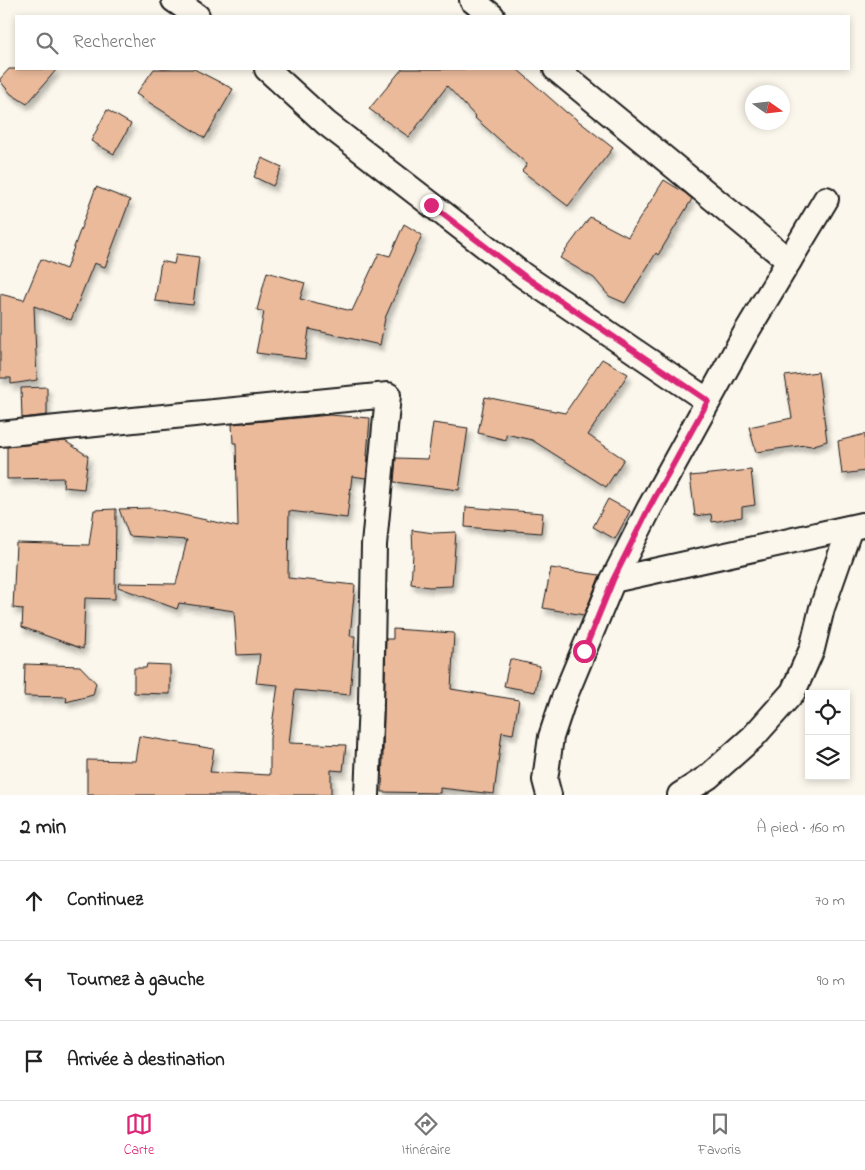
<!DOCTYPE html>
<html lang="fr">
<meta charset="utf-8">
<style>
:root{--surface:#fff;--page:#f6f6f6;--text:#222;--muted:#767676;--line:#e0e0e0;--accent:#db2777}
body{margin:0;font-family:"Indie Flower",sans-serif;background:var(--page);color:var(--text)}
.controls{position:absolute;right:15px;bottom:15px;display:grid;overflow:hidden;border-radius:0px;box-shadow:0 2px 8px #0003}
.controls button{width:45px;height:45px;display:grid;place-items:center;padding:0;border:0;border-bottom:1px solid var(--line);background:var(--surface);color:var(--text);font:25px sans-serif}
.compass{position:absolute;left:745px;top:85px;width:45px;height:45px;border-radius:50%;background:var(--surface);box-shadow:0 2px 8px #0003;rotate:104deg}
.stop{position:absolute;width:15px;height:15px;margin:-11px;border:4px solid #db2777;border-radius:50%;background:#fff}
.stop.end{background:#db2777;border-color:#fff;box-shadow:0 1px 5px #0008}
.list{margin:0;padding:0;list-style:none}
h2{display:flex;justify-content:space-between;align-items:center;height:65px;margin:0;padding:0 20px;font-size:21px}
h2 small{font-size:16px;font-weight:400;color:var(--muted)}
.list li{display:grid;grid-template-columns:32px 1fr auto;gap:15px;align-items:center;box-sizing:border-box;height:80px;padding:0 20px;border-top:1px solid var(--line)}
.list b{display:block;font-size:19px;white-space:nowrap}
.list em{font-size:16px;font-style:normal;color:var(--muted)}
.icon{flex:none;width:28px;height:28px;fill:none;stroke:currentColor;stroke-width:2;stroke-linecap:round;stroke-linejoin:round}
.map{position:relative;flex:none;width:865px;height:795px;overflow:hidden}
.search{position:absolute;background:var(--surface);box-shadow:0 2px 8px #0003;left:15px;right:15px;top:15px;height:55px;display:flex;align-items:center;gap:12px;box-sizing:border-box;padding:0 18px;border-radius:0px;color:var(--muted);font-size:19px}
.sheet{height:305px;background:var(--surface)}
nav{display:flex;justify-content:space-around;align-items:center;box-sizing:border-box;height:70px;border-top:1px solid var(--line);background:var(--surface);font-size:14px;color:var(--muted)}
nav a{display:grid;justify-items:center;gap:2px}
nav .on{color:var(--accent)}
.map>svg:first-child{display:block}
.building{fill:#eaba9b;stroke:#1c1c1c;filter:url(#shadow)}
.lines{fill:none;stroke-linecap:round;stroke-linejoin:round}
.street-casing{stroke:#1c1c1c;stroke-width:28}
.street{stroke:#fbf7ec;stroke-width:24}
.route{stroke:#db2777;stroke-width:6}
</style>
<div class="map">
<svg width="865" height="795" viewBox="0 0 865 795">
<defs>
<filter id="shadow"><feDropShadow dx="3" dy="5.5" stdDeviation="2.5" flood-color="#0004"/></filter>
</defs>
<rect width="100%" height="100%" fill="#fbf7ec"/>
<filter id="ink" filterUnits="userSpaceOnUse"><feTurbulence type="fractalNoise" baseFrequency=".02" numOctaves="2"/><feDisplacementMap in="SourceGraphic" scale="10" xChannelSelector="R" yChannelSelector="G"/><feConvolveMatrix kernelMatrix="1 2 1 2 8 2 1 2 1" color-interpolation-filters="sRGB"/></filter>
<g filter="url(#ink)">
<!-- building -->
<g class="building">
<path d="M9,69h48l-30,35 -16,-10 -11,-13v-2z"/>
<path d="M154,69h40l39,20 -28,49 -69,-44z"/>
<path d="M402,69h115l50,44v-1l46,36 -45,58 -46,-35 5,-7 -52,-46 1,-1 -29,-31 -38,51 -40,-28z"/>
<path d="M107,110l24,14 -17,30 -23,-13z"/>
<path d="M262,158l20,9 -9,19 -19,-9z"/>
<path d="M664,180l21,13 7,6 -34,56 -2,-2 -31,50 -16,-7 -15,-18 -34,-20 30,-41 38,20z"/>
<path d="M96,187l34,13 -25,67 -11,-4 -23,57 -37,-14 3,74 -26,4v-6h-11v-84l24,6 17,-41 25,10z"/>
<path d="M404,224l18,11 -37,83 -5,27 -71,-16 -4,30 -49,-6 8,-41 -7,-2 10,-38 38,11 -5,16 52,12 27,-58 11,3z"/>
<path d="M176,254l23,3 -6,48 -38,-4 6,-40 13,3z"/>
<path d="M602,359l26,15 -40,61 36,24 -18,28 -74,-47 -26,-6v6l-28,-7 7,-36 80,16z"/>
<path d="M818,372l9,69 -16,5 -6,-1 -49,7 -7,-25 43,-9 -7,-42z"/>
<path d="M47,387v28l-25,3 -1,-30z"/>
<path d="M330,415l40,3 -3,38h1l-2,22 -14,-2 -5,42 -58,-7 -1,67 67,7 -5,51h5l-5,59 -55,-5 -6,53 57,2 -3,26 -12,-1v25h-244v-35l48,1 4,-25 75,13 -4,23 60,3v-37l8,-53 -22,-2 4,-29 -23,1 -3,-44 -55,-8 -2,6 -59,-22 1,-4 57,1 11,-44 -58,-4 -10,-27 32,-1 87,19 -2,-84h-3l-1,-19z"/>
<path d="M433,423l35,5 -9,62 -65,-8 2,-24 32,1z"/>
<path d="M865,434v37l-23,3 -4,-33z"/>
<path d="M65,441l23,15 -4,33 -21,-2 1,-9 -57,1v-32z"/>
<path d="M751,470l4,35 -13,2v10l-30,5 -1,-8 -16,2 -5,-40z"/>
<path d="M608,499l22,12 -15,28 -22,-12z"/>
<path d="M466,507l77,6 -2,20 -76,-6z"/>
<path d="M116,509l-1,90 -30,-1 -2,51 -61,-22 1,-18 -10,-1 3,-65 73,2 5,-35z"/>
<path d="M412,530l22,3 22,-1 -4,54 -23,1 -18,-3 2,-30z"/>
<path d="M551,568l49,7 -16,40 -41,-7z"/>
<path d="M393,629l61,4 -3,56 68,11 -6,34 -11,-2 -8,62 -54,-6v5l-58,-1 4,-153h7z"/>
<path d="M510,659l30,7 -5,26 -31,-6z"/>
<path d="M25,664l55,2 16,17 -3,12 -27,7 1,-5 -43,-1z"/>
<path d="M147,664l23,1v29l-36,-1v-25h12z"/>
</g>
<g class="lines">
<!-- street casing -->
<g class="street-casing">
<g id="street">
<path d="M174,0l23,16"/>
<path d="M472,0l20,16"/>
<path d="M267,69l59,54 198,153 184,125"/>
<path d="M556,69l233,192"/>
<path d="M0,434l143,-15 245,-24 -14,150 -3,157 -4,93"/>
<path d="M613,580l249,-55"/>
<path d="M549,795l-4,-15 6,-43 13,-39 49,-118 36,-71 95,-173 82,-137"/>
<path d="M680,795l28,-18 45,-40 40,-45 19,-43 10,-41 28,-80"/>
</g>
</g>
<!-- street -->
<use href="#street" class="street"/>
</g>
</g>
<g class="lines" filter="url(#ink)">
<!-- route -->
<path class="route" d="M431,205l93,71 184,125 -59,107 -36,72 -29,71"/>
</g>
</svg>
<div class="controls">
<button><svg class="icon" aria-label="locate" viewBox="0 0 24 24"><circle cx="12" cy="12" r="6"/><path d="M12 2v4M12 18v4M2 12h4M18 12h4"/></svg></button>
<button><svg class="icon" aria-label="layers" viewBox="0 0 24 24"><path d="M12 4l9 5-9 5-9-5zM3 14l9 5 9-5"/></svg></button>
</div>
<svg class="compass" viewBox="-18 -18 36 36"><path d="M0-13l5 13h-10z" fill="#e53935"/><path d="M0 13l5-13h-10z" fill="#767676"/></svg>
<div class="stop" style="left:584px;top:651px"></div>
<div class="stop end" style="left:431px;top:205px"></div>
<div class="search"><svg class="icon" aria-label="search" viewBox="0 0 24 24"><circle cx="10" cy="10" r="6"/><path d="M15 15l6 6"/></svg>Rechercher</div>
</div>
<section class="sheet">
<h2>2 min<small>À pied · 160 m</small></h2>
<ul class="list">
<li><svg class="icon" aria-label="ahead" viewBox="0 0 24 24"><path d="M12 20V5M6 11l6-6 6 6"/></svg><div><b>Continuez</b></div><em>70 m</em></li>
<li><svg class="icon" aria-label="left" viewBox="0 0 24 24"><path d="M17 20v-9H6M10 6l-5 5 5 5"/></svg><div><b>Tournez à gauche</b></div><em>90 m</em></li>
<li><svg class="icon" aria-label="arrive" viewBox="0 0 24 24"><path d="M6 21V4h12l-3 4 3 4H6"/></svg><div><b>Arrivée à destination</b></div></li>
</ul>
</section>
<nav>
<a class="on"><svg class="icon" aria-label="map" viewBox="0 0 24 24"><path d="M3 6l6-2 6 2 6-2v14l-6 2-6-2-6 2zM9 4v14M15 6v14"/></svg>Carte</a>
<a><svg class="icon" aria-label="directions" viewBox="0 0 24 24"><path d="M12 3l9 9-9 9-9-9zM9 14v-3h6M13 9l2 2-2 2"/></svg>Itinéraire</a>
<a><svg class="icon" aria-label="saved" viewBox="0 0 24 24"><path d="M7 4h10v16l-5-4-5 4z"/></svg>Favoris</a>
</nav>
